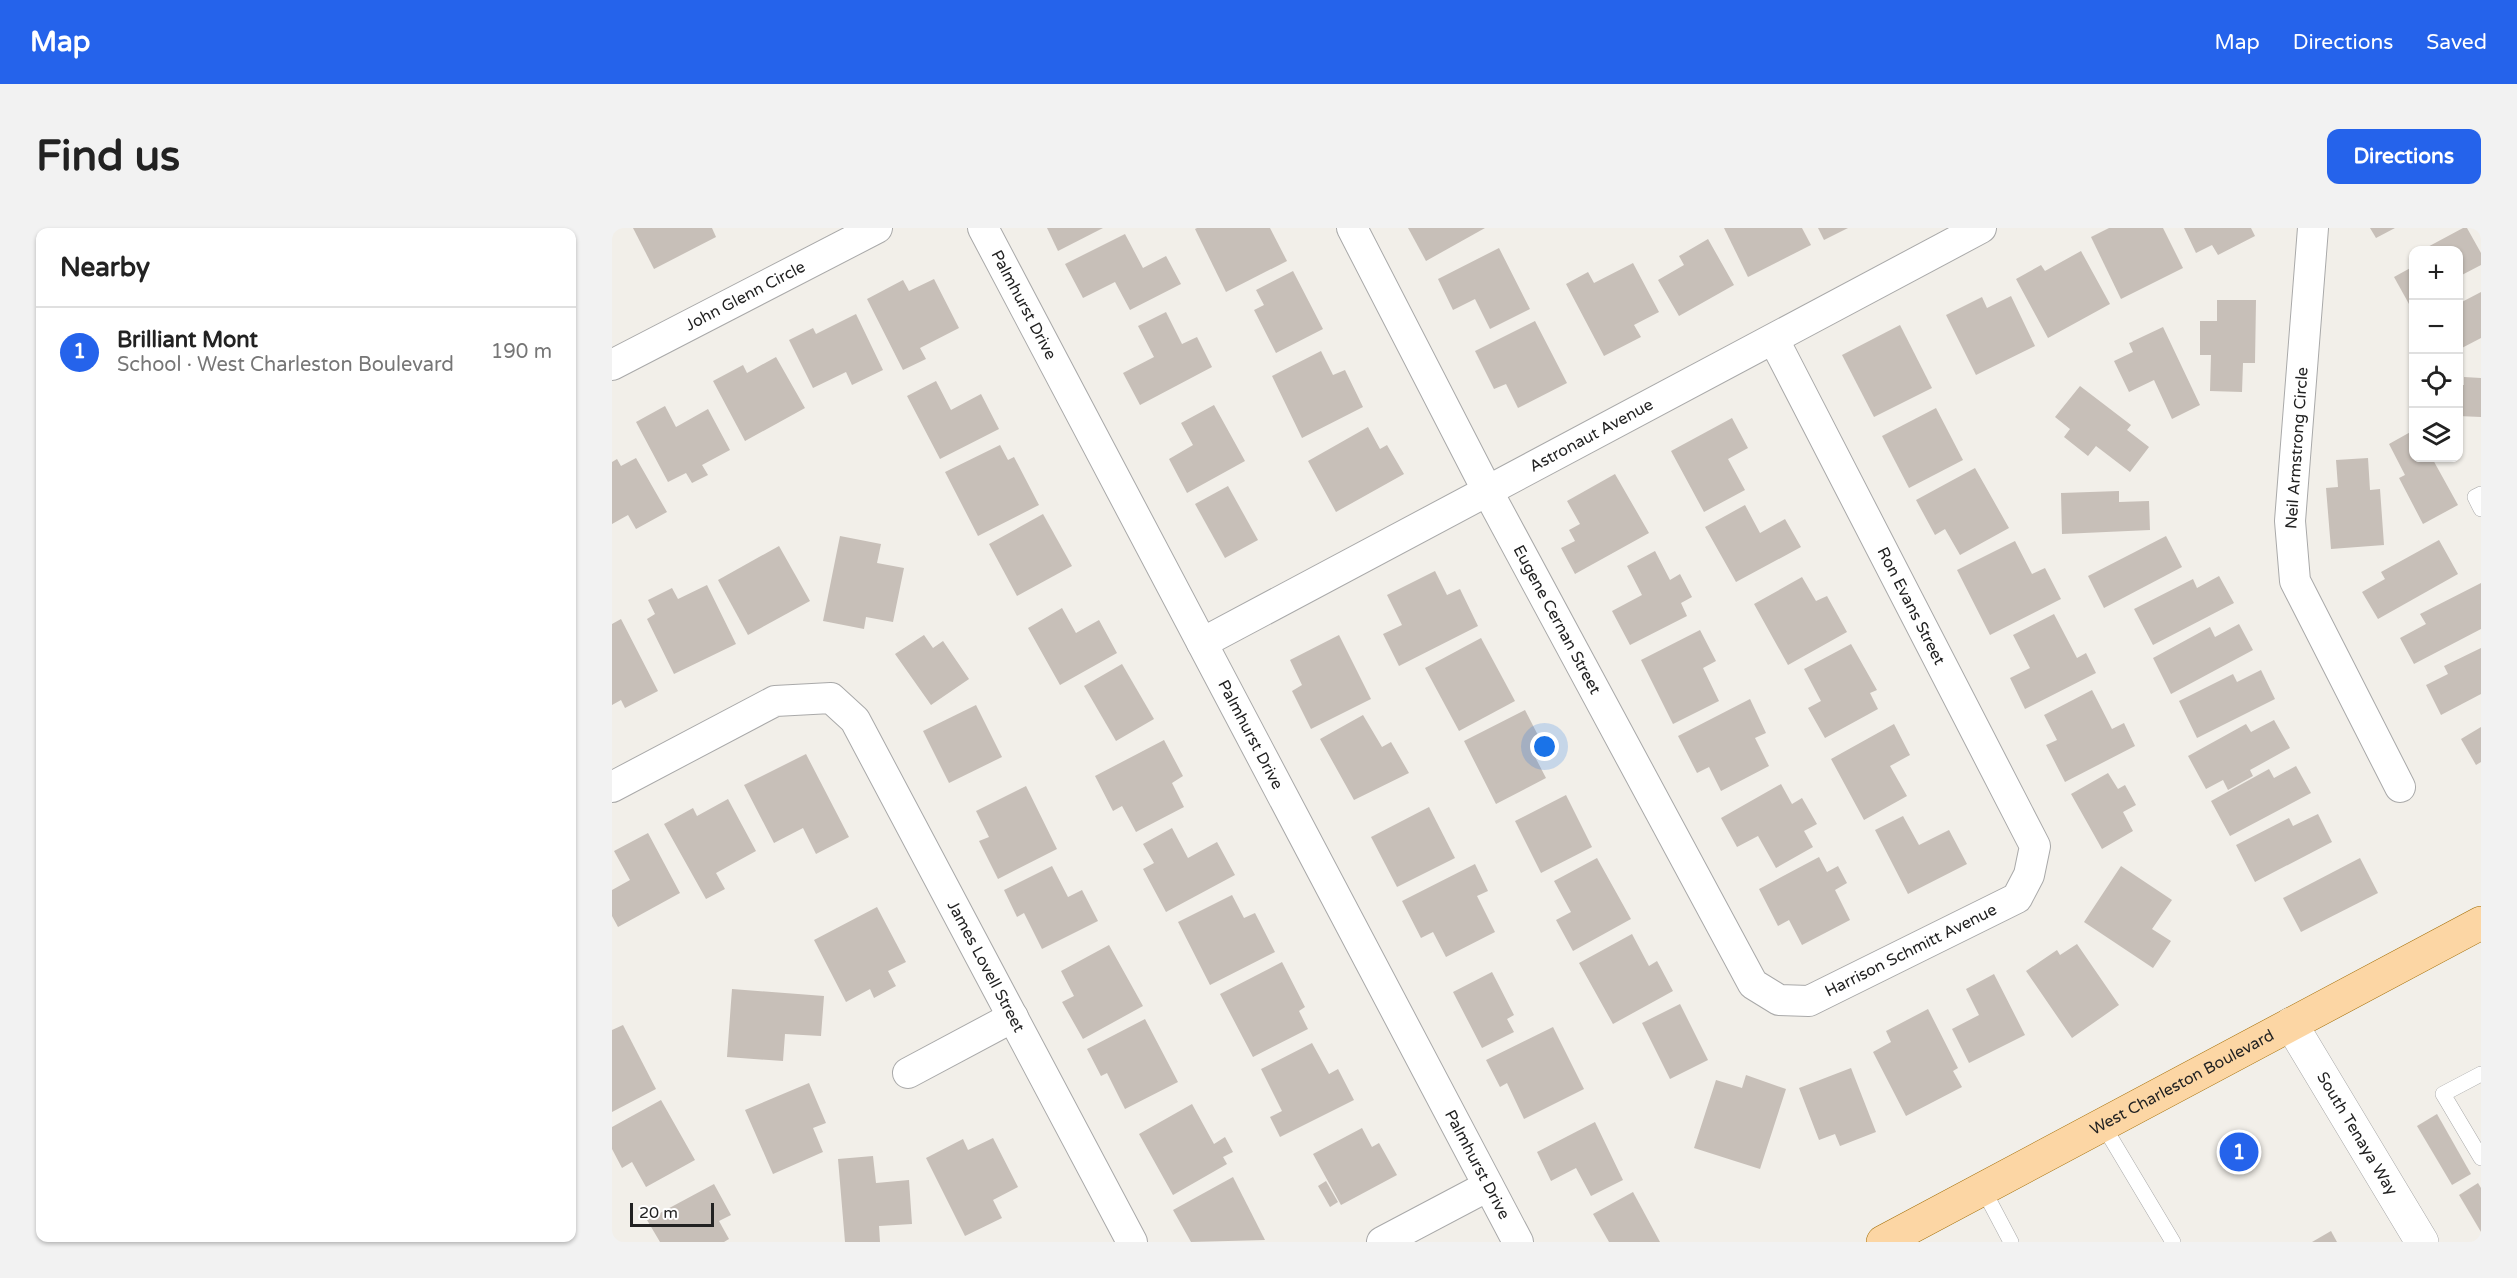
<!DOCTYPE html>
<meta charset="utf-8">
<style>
:root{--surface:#fff;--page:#f2f2f2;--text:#222;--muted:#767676;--line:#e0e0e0;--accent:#2563eb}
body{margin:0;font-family:"Varela Round",sans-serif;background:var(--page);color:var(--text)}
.controls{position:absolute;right:18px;top:18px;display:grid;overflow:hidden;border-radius:12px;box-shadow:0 2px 4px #0004}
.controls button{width:54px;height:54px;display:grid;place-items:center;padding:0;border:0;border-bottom:2px solid var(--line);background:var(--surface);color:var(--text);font:30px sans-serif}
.scale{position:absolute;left:18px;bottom:15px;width:84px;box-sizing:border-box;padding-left:6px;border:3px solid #222;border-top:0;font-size:16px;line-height:21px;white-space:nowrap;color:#222;-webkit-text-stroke:4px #fff;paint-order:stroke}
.you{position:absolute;left:933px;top:519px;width:21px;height:21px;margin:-15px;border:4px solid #fff;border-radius:50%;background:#1a73e8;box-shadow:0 0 0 9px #1a73e833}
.badge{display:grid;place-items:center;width:39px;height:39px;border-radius:50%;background:var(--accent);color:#fff;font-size:20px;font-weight:700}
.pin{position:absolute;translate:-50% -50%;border:3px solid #fff;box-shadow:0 2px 6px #0006}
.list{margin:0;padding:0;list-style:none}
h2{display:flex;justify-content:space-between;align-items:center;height:78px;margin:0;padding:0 24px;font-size:26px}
h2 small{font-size:20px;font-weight:400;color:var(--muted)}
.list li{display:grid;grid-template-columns:39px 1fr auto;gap:18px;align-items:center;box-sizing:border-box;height:90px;padding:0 24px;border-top:2px solid var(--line)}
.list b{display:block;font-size:22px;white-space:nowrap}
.list p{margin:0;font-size:20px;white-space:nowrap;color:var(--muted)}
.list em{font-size:20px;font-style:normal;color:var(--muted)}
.icon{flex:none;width:33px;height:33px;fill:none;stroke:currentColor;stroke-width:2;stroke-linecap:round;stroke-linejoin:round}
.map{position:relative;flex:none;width:1869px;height:1014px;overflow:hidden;border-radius:12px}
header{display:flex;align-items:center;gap:36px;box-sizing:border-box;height:84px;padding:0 30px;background:var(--accent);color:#fff}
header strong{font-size:28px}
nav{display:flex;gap:33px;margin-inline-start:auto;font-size:21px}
.intro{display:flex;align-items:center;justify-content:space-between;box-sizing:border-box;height:144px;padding:0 36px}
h1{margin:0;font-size:42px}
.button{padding:15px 27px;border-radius:12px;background:var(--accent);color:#fff;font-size:21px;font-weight:700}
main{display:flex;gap:36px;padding:0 36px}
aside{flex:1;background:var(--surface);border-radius:12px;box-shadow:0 2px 4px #0004}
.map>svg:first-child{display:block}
.building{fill:#c7bfb8}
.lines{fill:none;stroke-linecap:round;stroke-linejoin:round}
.service-casing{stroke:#a9a9a9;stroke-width:16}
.minor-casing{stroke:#a9a9a9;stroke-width:32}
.tertiary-casing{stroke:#a9a9a9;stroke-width:34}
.primary-casing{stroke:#a06b00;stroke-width:34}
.service{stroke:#fff;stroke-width:15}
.minor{stroke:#fff;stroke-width:30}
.tertiary{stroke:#fff;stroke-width:33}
.primary{stroke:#fcd6a4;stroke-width:33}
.labels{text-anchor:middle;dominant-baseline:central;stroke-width:6;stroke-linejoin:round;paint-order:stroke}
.street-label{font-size:16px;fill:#222;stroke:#fff}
</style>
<header>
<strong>Map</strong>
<nav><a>Map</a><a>Directions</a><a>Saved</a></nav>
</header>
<div class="intro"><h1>Find us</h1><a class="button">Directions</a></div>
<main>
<aside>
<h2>Nearby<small></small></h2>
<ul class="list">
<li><span class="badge">1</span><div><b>Brilliant Mont</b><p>School · West Charleston Boulevard</p></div><em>190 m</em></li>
</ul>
</aside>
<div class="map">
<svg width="1869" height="1014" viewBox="0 0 1869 1014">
<rect width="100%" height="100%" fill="#f2efe9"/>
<!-- building -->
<g class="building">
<path d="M21,0h79l4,9 -62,32z"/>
<path d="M435,0h56l-45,23z"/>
<path d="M585,0h73l17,33 -61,31 -31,-63z"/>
<path d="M796,0h77l-59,33z"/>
<path d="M1112,0h78l9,17 -63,32z"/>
<path d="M1206,0h30l-24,12z"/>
<path d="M1497,0h54l20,40 -62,31 -30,-62z"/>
<path d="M1572,0h67l4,8 -37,19 -6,-10 -16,8z"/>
<path d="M1758,0h25l-19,10z"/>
<path d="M1851,0h4l14,25v12l-23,12v-27h-36z"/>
<path d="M513,6l18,34 23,-12 15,28 -51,26 -15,-28 -32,16 -18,-34z"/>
<path d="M1096,11l26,46 -55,31 -21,-36 26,-15 -5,-9z"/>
<path d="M887,20l31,61 -40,20 -15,-30 -22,11 -15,-31z"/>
<path d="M1469,23l29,53 -62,34 -32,-59 25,-14 4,6z"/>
<path d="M1021,35l26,49 -25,13 7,12 -37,19 -38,-72 22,-12 6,11z"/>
<path d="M1802,38v36l-5,2 -15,-27z"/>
<path d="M681,43l30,58 -47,24 -22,-43 10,-5 -8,-15z"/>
<path d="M322,51l25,49 -39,20 6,11 -23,11 -36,-71 36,-19 6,11z"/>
<path d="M1869,64v46l-23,12v-46z"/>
<path d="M1399,68l24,50 -59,29 -30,-60 36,-18 5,11z"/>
<path d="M1605,72h39l-1,63h-12l-1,29 -32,-1 1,-36h-11v-34h17z"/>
<path d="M554,84l16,32 15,-7 15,30 -72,38 -17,-32 31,-16 -16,-31z"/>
<path d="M244,86l27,56 -31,15 -6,-13 -33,16 -24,-48 24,-12 3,6z"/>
<path d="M923,93l32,62 -49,25 -12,-24 -12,5 -19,-38z"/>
<path d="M1288,97l32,63 -58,29 -32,-62z"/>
<path d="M1551,99l37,78 -28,14 -18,-39 -25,12 -15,-31 19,-9 -4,-9z"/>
<path d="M709,123l12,24 12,-5 18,37 -61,31 -30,-62z"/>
<path d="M164,129l29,51 -60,33 -32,-60 30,-16 4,8z"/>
<path d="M1852,149l17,1v39l-23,-1v-31h6z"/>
<path d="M324,153l15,29 30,-16 18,35 -59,30 -33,-63z"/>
<path d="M1468,158l51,39 -4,5 22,17 -19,25 -34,-26 -8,10 -24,-19 6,-8 -15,-12z"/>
<path d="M602,177l31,56 -58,32 -18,-34 24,-14 -12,-22z"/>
<path d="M53,178l11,21 32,-18 22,41 -28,15 6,10 -16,8 -6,-10 -18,9 -32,-60z"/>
<path d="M1324,180l27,52 -54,28 -27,-52z"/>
<path d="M1120,190l16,30 -20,11 17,31 -41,22 -33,-61z"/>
<path d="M756,199l12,22 7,-4 17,29 -68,38 -28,-51z"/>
<path d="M1802,202v28h18l26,47 -35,19 -24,-46 6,-3 -16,-31z"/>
<path d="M388,217l8,15 6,-3 25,48 -61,31 -33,-64z"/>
<path d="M24,230l31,54 -31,17 -8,-14 -16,9v-62l5,-3 4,7z"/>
<path d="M1756,230l2,32 10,-1 4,56 -53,4 -5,-61 12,-1 -2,-27z"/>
<path d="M1363,240l34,60 -49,27 -15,-26 -10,6 -19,-35z"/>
<path d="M1003,246l34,59 -74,41 -14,-26 14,-7 -6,-11 11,-6 -13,-23z"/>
<path d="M616,258l30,54 -33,18 -30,-54z"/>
<path d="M1507,263v11l30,-1 1,29 -88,4 -1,-41z"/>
<path d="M1133,277l15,28 25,-14 16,28 -65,35 -31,-55z"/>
<path d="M431,286l29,52 -55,30 -28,-52z"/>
<path d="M228,308l41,8 -4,19 27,5 -11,54 -27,-5 -2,12 -41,-8z"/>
<path d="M1554,308l16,31 -78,41 -16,-32z"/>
<path d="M1827,312l19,34 -80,45 -16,-27 23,-13 -4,-7z"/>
<path d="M1403,313l17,33 13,-6 16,31 -71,36 -33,-65z"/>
<path d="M167,318l31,55 -62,34 -30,-55z"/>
<path d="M1043,323l15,29 10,-6 12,23 -11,6 6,13 -57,29 -18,-34 30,-16 -15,-29z"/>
<path d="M823,343l12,24 13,-6 18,37 -79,40 -16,-32 19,-9 -15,-30z"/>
<path d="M1607,348l15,27 -81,42 -19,-36 59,-30 4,9z"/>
<path d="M1190,349l14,24 11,-5 20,36 -59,33 -34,-61z"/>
<path d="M1869,355v46l-67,35 -14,-26 26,-14 -6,-10z"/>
<path d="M95,357l29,59 -62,30 -27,-55 8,-5 -7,-14 24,-12 6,11z"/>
<path d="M450,380l14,25 23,-13 18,33 -57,32 -32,-57z"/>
<path d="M1442,386l23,44 9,-5 10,20 -71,36 -15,-31 20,-10 -17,-33z"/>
<path d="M9,391l37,72 -33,17 -4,-8 -9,5v-81z"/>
<path d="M1627,396l14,26 -82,44 -18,-36 57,-31 5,10z"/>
<path d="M1088,402l16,31 -13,7 16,33 -46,23 -32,-64z"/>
<path d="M312,407l9,13 10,-7 26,38 -38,26 -36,-51z"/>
<path d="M727,407l32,64 -60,30 -19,-38 10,-6 -12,-25z"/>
<path d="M869,410l34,63 -56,30 -34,-63z"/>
<path d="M1239,416l26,46 -7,3 8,16 -53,29 -17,-30 13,-7 -17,-32z"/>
<path d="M1869,420v46l-40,21 -15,-30 22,-11 -4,-8z"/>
<path d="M510,436l32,55 -38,22 -32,-55z"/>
<path d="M1649,442l14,29 -78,39 -18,-37 54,-27 4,8z"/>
<path d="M1480,462l20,39 12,-6 11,23 -70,36 -19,-37 11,-5 -13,-25z"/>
<path d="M1138,471l16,34 -11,5 14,28 -48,25 -12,-24 -12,6 -19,-37z"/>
<path d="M364,477l26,52 -53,26 -26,-52z"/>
<path d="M913,482l19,37 -11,6 13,25 -50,26 -32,-63z"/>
<path d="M751,487l19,32 9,-5 18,31 -55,27 -34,-61z"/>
<path d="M1662,492l16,28 -40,22 3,6 -25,14 -5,-10 -17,9 -18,-33 58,-32 5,8z"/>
<path d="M1282,496l16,31 -20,11 17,30 -43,24 -33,-61z"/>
<path d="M1869,499v35l-5,3 -15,-26z"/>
<path d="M552,512l19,36 -11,7 12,24 -48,25 -14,-26 -9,5 -18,-35z"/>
<path d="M194,526l43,83 -33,17 -13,-26 -29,15 -30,-58z"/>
<path d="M1684,538l15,27 -81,43 -19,-35 58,-32 5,9z"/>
<path d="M1496,545l10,16 7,-4 11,20 -13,7 10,19 -31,18 -31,-55z"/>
<path d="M1169,556l11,20 10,-6 15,26 -13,7 9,16 -37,21 -18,-32 -21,11 -16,-29z"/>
<path d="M414,558l31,63 -59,30 -19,-38 10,-4 -13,-26z"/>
<path d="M954,567l26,52 -51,26 -26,-52z"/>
<path d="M116,571l28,52 -40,22 9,16 -19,10 -42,-75 29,-16 4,8z"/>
<path d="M817,579l26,51 -58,29 -26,-50z"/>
<path d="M1706,586l14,28 -77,40 -19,-37 53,-27 4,8z"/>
<path d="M1291,588l16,29 30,-15 18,34 -59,30 -33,-64z"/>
<path d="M560,600l16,30 29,-16 18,33 -69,37 -23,-43 11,-6 -11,-19z"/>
<path d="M36,605l32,60 -62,34 -6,-11v-26l18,-10 -16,-29z"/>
<path d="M1207,629l8,15 11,-6 9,17 -12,7 15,30 -48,25 -13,-25 -11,6 -19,-37z"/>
<path d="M985,630l34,61 -58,32 -17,-31 15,-8 -17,-31z"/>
<path d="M1748,630l18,35 -77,39 -18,-34z"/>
<path d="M863,636l13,27 -11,5 18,36 -49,25 -13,-25 -12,6 -19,-37z"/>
<path d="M440,638l16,31 14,-7 16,31 -56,28 -18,-36 -7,4 -13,-27z"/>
<path d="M1509,638l51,34 -20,29 19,12 -18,27 -69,-46z"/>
<path d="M620,667l12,23 11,-5 20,39 -65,33 -32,-63z"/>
<path d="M265,679l29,55 -18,9 8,15 -22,12 -4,-9 -24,13 -32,-62z"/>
<path d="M1020,706l17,32 8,-5 16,30 -60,33 -34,-61z"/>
<path d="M1465,716l42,61 -47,33 -46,-67 31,-21 3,5z"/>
<path d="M497,717l34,61 -60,33 -21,-37 12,-6 -13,-25z"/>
<path d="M670,734l23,45 -6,4 9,18 -55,28 -33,-63z"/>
<path d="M880,744l22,43 -7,4 7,13 -32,16 -29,-56z"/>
<path d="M1382,746l31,61 -56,28 -17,-34 27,-14 -13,-26z"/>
<path d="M120,761l92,7 -3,40 -36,-2 -2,27 -56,-4z"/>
<path d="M1068,776l28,56 -38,19 -28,-56z"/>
<path d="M1316,781l30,59 -5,3 9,16 -56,29 -33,-64 18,-10 -5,-11z"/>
<path d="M533,791l33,63 -53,27 -18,-36 -6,3 -14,-27z"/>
<path d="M11,797l33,64 -44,23v-82z"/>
<path d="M941,799l31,62 -60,30 -17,-36 -7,4 -14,-27z"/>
<path d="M700,815l17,31 9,-5 16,31 -74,37 -10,-20 12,-6 -21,-42z"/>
<path d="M1239,840l25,64 -36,14 -5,-12 -16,6 -20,-52z"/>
<path d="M1134,847l40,14 -26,80 -66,-21 22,-68 26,8z"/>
<path d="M197,855l17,40 -13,5 10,24 -50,22 -28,-64z"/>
<path d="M49,872l34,60 -49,27 -14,-25 -10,6 -10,-19v-22z"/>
<path d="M580,876l22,40 11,-7 8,15 -10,5 4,7 -54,31 -34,-61z"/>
<path d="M1825,886l34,60 -19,11 -35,-59z"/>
<path d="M983,894l28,58 -32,16 -15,-28 -25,13 -14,-29z"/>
<path d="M750,900l10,19 7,-4 18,32 -56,30 -28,-51z"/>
<path d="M381,910l25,49 -25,13 9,18 -37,18 -39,-78 37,-19 5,11z"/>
<path d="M261,928l3,27 33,-3 3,44 -33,2 1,16h-35l-7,-83z"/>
<path d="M621,949l32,63 -74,2 -18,-32z"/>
<path d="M714,953l12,21 -8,5 -12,-21z"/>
<path d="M1866,955l3,5v44l-22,-37z"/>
<path d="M102,956l17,31 -12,6 10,18 -5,3h-64l-13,-22z"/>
<path d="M1021,964l27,50h-51l-16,-28z"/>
<path d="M1719,1003l6,11h-25z"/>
</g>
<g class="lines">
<!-- service casing -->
<g class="service-casing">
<g id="service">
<path d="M1869,266l-6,3 6,12"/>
<path d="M1869,846l-38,20 38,64"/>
<path d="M1491,897l70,117"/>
<path d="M1371,961l28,53"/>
</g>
</g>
<!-- minor casing -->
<g class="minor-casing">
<g id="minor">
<path id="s1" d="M371,0l535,1014"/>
<path id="s2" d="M740,0l136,264 265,492 26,16 30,1 208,-103 12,-23 6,-29 -261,-506"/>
<path d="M1701,0l-23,293 5,60 105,206"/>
<path id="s3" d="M0,137l265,-137"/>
<path id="s4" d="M590,415l779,-415"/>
<path id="s5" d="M0,559l163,-86 56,-3 24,22 277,522"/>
<path d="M296,845l105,-56"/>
<path d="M770,1014l106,-56"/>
</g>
</g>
<!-- tertiary casing -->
<g class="tertiary-casing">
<g id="tertiary">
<path id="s6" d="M1679,796l131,218"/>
</g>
</g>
<!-- primary casing -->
<g class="primary-casing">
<g id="primary">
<path id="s7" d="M1271,1014l598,-319"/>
</g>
</g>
<!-- service -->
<use href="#service" class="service"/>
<!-- minor -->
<use href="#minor" class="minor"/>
<!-- tertiary -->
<use href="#tertiary" class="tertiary"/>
<!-- primary -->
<use href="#primary" class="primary"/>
</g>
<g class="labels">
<!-- street labels -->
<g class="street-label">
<text stroke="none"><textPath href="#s3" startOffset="150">John Glenn Circle</textPath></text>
<text stroke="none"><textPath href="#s1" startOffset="87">Palmhurst Drive</textPath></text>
<text stroke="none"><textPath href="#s4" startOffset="441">Astronaut Avenue</textPath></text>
<text transform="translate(1685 220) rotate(-86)">Neil Armstrong Circle</text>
<text transform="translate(1299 378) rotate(63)">Ron Evans Street</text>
<text stroke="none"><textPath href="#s2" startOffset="442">Eugene Cernan Street</textPath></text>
<text stroke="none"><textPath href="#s1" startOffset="573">Palmhurst Drive</textPath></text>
<text stroke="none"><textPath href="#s2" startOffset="1030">Harrison Schmitt Avenue</textPath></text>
<text stroke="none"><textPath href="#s5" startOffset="552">James Lovell Street</textPath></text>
<text stroke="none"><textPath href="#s7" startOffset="339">West Charleston Boulevard</textPath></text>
<text stroke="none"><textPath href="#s6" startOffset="128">South Tenaya Way</textPath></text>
<text stroke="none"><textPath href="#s1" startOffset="1059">Palmhurst Drive</textPath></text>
</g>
</g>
</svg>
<div class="controls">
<button>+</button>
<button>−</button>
<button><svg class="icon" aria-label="locate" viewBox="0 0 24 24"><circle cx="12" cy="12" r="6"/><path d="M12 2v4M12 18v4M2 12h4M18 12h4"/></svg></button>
<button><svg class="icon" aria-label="layers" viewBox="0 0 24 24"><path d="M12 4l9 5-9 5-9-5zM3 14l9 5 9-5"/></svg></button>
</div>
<div class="scale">20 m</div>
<div class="you"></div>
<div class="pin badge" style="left:1627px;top:924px">1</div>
</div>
</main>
